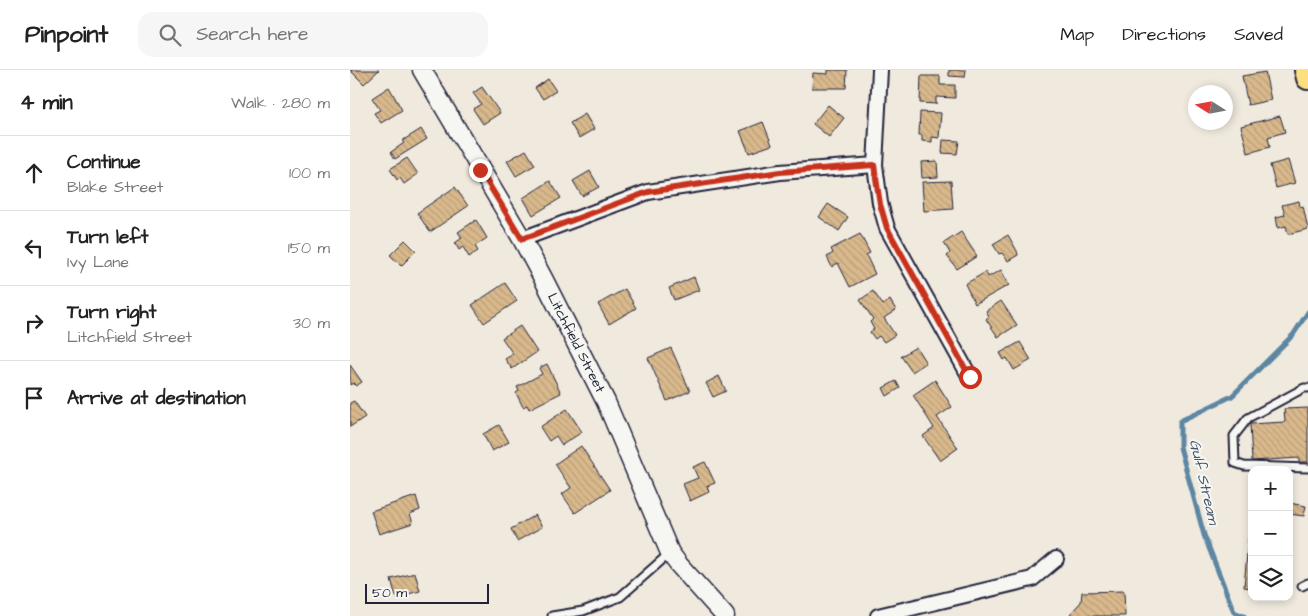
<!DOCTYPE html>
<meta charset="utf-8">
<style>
:root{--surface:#fff;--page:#f6f6f6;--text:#222;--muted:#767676;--line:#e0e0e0}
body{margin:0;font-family:"Architects Daughter",sans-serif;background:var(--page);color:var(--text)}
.controls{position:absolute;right:15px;bottom:15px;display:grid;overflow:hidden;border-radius:10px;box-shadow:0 2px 8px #0003}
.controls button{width:45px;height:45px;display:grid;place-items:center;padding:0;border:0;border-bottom:1px solid var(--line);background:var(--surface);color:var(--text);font:25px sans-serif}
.compass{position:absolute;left:838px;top:15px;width:45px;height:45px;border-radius:50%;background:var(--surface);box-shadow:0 2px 8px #0003;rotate:281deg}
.scale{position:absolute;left:15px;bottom:12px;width:124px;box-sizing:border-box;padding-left:5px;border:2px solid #22223b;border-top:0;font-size:14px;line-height:18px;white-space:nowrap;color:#22223b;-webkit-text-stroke:4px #f6f6f2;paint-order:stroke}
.stop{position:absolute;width:15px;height:15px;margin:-11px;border:4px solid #c8321e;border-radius:50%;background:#fff}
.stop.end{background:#c8321e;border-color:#fff;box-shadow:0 1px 5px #0008}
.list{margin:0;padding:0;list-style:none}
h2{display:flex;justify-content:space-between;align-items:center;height:65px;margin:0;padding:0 20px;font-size:21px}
h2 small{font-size:16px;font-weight:400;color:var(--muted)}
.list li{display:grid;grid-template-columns:32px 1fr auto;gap:15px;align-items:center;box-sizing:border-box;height:75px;padding:0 20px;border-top:1px solid var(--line)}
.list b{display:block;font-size:19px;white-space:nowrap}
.list p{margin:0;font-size:16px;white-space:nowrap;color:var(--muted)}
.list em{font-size:16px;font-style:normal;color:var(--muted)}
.icon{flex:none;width:28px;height:28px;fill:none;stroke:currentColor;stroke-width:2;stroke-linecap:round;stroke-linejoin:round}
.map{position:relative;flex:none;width:958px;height:546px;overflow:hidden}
header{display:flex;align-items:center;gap:30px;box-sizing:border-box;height:70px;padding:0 25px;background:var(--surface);border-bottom:1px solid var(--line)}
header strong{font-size:24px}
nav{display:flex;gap:28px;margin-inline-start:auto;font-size:18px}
.search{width:350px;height:45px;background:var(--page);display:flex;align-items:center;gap:12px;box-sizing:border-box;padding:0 18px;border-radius:15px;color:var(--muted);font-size:19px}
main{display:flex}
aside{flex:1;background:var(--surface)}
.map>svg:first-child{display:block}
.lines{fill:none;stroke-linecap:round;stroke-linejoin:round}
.stream{stroke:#5d86a2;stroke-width:5}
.building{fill:url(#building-back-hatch);stroke:#22223b}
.service-casing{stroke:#22223b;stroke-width:11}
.minor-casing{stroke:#22223b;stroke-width:18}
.tertiary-casing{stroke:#22223b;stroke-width:21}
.trunk-casing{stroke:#22223b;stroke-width:26}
.service{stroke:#f6f6f2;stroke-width:7}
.minor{stroke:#f6f6f2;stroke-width:14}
.tertiary{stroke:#f6f6f2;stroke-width:18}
.trunk{stroke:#fce080;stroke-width:22}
.route{stroke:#c8321e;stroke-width:6}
.labels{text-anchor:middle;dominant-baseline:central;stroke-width:4;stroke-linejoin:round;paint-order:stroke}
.street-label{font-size:14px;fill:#22223b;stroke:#f6f6f2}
.water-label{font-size:15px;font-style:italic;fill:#40546e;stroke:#f6f6f2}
</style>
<header>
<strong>Pinpoint</strong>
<div class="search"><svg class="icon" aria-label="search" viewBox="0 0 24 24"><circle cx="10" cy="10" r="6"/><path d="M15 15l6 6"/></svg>Search here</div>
<nav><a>Map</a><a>Directions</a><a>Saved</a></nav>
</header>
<main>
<aside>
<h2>4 min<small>Walk · 280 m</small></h2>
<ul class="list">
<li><svg class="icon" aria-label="ahead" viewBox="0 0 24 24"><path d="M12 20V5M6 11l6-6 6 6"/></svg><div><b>Continue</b><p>Blake Street</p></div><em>100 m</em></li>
<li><svg class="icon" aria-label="left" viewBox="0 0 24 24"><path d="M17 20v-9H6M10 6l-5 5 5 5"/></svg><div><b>Turn left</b><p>Ivy Lane</p></div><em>150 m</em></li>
<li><svg class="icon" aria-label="right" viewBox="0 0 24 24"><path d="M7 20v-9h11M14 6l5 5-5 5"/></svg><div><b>Turn right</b><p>Litchfield Street</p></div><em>30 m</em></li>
<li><svg class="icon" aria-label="arrive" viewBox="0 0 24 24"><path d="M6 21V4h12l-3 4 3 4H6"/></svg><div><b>Arrive at destination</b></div></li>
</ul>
</aside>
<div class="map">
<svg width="958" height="546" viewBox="0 0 958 546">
<defs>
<pattern id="building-back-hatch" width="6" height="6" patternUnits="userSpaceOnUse" patternTransform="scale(1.25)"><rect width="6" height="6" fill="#d9b98c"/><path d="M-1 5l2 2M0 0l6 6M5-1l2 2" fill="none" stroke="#ba9f7a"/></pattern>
</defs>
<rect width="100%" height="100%" fill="#f0eade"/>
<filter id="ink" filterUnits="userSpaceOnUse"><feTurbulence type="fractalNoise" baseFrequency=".02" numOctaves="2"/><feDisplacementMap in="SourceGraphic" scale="10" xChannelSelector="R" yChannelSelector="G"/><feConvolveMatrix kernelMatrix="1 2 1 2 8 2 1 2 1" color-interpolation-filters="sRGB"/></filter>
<g filter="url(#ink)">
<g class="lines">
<!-- stream -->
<path class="stream" d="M894,546l-10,-4 -30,-77 -24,-88v-26l52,-25 61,-61 15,-23"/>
</g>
<!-- building -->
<g class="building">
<path d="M0,0h29l-15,14z"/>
<path d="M478,0h19l-1,18h-34l1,-15 15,1z"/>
<path d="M599,0h17l-1,7 -16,-1z"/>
<path d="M915,2l6,28 -23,5 -6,-29z"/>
<path d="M571,6h19v9h15v13l-19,-1v7l-16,-1z"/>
<path d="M198,9l8,12 -13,8 -8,-11z"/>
<path d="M39,17l13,23 -21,13 -7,-10 6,-3 -8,-12z"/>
<path d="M132,17l18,26 -17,11 -10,-15 8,-5 -8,-11z"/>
<path d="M478,35l16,13 -15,19 -16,-13z"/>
<path d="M570,42l21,1 -2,25 -7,-1v5l-10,-1v-6h-3z"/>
<path d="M235,44l9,15 -15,9 -9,-15z"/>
<path d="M930,46l5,16 -17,5 2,10 -22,6 -7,-27z"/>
<path d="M413,52l9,23 -23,8 -9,-22z"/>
<path d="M71,59l6,10 -32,20 -4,-7 13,-9 -2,-2z"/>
<path d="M593,70l16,1 -2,13 -15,-1z"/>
<path d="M176,80l9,15 -19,11 -9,-15z"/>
<path d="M57,88l11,16 -14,10 -4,-6 -3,2 -7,-11z"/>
<path d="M938,90l7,23 -19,5 -6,-23z"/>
<path d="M587,91l1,16 -16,1 -1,-16z"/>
<path d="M240,101l9,16 -17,9 -9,-15z"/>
<path d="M200,111l11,17 -28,17 -10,-17z"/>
<path d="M601,111l2,28 -29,2 -2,-29z"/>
<path d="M105,117l13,19 -38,26 -13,-19z"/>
<path d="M949,131l1,6 3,-1 5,23 -20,5 -2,-8 -8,2 -2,-11 9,-2 -3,-10z"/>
<path d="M478,134l20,13 -9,14 -20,-14z"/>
<path d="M126,150l11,18 -12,8 3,5 -9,6 -6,-10 -4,3 -4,-7 7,-5 -4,-6z"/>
<path d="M611,162l16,24 -20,13 -10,-13 3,-3 -6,-10z"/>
<path d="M510,164l10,19 -4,2 9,19 -25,13 -12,-24 -6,4 -5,-10 6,-4 -2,-4z"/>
<path d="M658,165l9,16 1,4 -10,6 -6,-8 -3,1 -6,-10z"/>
<path d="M55,170l11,11 -15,15 -11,-11z"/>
<path d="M651,200l8,15 -34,19 -10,-20 21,-12 2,5z"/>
<path d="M344,207l5,13 -25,10 -5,-12z"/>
<path d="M155,213l12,18 -33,22 -12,-18z"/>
<path d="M275,219l11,19 -27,16 -11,-20z"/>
<path d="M523,221l10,14 7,-5 6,10 -12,8 11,17 -11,7 -5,-6 -4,3 -5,-7 4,-3 -4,-7 3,-3 -13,-19z"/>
<path d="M651,231l16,24 -19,12 -12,-18 3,-3 -3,-5z"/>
<path d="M170,256l17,26 -25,17 -7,-10 8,-5 -11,-16z"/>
<path d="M670,272l11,18 -17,10 -7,-12 -3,2 -4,-7z"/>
<path d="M566,277l10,16 -14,9 -11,-16z"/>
<path d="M321,278l19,43 -23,10 -19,-43z"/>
<path d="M197,294l14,29 -32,16 -2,-4 -4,2 -7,-14 3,-2 -2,-4 25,-13 -3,-6z"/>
<path d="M0,295l12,17 -6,4 -3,-3 -3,2z"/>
<path d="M369,306l7,15 -13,6 -7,-14z"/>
<path d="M585,310l17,27 -15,10 21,31 -18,13 -17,-25 11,-8 -21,-33z"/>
<path d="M546,311l4,7 -13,8 -4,-8z"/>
<path d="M4,331l11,16 -15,10v-24z"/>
<path d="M958,338v54h-9v-4l-47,3 -2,-37 35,-2 -1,-13z"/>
<path d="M217,339l15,23 -20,13 -6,-9 -7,5 -9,-14z"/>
<path d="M149,355l10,17 -17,9 -9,-17z"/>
<path d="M231,376l29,44 -35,23 -13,-19 9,-6 -16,-24z"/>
<path d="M355,392l10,21 -8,3 2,6 -19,9 -7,-17 15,-6 -5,-11z"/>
<path d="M66,426l4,14 -10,4 3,9 -34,11 -8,-23z"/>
<path d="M939,433l17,3 -2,10 -15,-2z"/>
<path d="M901,438l1,1v79l-8,-1z"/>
<path d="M185,445l7,12 -25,14 -6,-12z"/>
<path d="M65,503l5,18 -24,6 -5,-18z"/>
<path d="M774,521l1,25h-53l-2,-2 11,-12 1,-10z"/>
</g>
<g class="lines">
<!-- service casing -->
<g class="service-casing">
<g id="service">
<path d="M958,318h-4l-56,30 -14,18 1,27 9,3 64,2"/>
<path d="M952,516l6,-3"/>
<path d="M202,546l31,-5 37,-14 50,-44"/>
</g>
</g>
<!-- minor casing -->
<g class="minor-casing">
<g id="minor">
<path d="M530,0l-5,95 5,38 7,25 83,149"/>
<path d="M172,169l126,-47 132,-20 95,-7"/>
<path d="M528,546l154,-37 24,-20"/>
</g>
</g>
<!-- tertiary casing -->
<g class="tertiary-casing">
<path id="tertiary" d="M72,0l100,169 22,41 62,122 64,151 9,12 46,51"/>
</g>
<!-- trunk casing -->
<g class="trunk-casing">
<path id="trunk" d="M956,0l2,8"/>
</g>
<!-- service -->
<use href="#service" class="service"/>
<!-- minor -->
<use href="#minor" class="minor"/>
<!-- tertiary -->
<use href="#tertiary" class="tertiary"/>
<!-- trunk -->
<use href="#trunk" class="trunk"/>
</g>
</g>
<g class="lines" filter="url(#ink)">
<!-- route -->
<path class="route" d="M130,100l42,69 126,-47 132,-20 94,-7 6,39 7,24 83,149"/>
</g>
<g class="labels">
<!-- street labels -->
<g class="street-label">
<text transform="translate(226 273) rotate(63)">Litchfield Street</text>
</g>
<!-- water labels -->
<g class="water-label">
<text transform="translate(854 412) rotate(77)">Gulf Stream</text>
</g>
</g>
</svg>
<div class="controls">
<button>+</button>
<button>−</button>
<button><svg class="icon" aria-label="layers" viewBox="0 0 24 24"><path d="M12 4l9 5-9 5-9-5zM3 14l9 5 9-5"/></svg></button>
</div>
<svg class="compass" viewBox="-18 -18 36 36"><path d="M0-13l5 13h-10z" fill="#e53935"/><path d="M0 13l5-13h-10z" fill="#767676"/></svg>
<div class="scale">50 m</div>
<div class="stop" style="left:620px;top:307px"></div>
<div class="stop end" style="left:130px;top:100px"></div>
</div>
</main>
